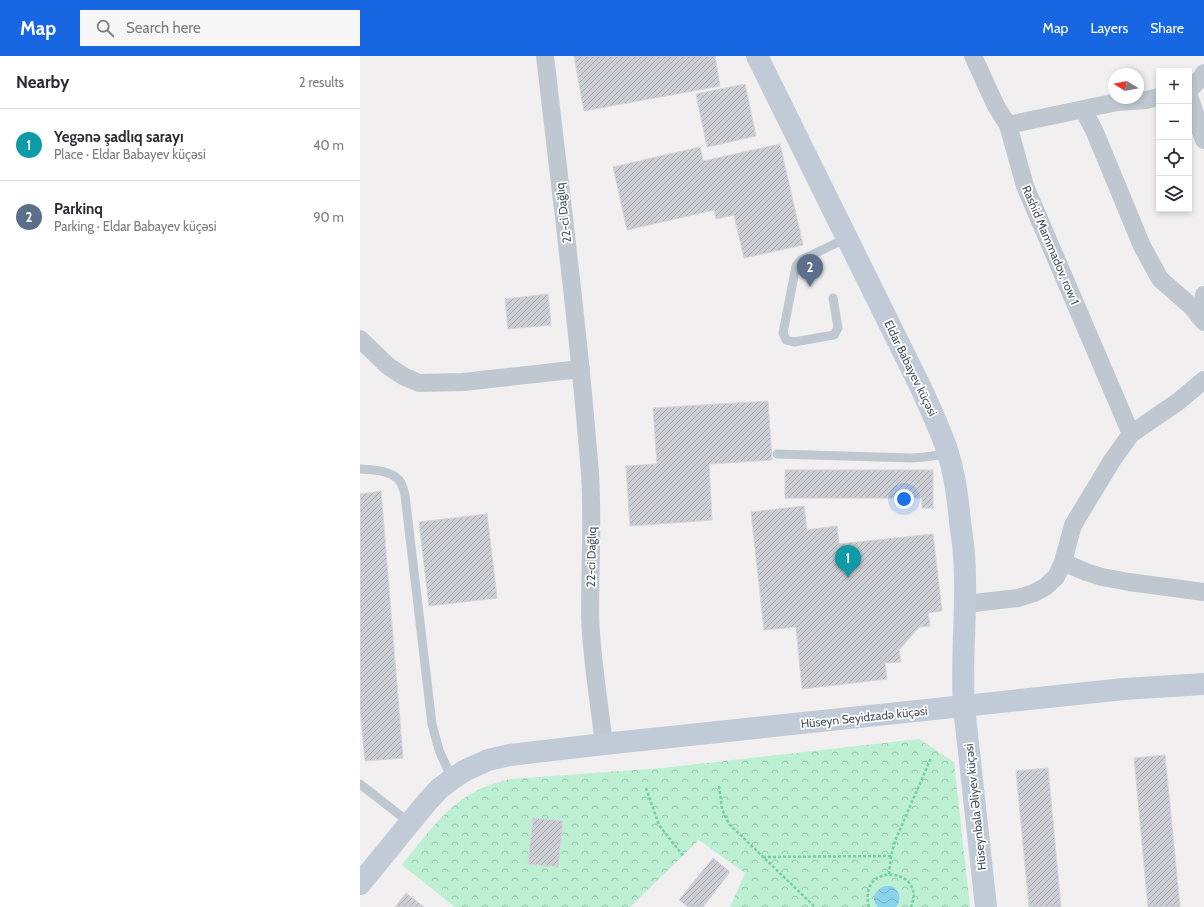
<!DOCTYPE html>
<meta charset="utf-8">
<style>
:root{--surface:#fff;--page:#f7f7f7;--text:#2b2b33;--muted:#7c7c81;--line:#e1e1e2;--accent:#1767e3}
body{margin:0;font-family:Cabin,sans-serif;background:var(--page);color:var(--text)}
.controls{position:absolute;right:12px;top:12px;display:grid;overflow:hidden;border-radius:0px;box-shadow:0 2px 6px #0003}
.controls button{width:36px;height:36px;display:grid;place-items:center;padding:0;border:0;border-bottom:1px solid var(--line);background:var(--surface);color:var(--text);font:20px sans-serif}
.compass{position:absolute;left:748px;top:12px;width:36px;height:36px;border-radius:50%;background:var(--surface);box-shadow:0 2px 6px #0003;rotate:280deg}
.you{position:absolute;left:544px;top:443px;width:14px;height:14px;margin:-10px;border:3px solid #fff;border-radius:50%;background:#1a73e8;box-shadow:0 0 0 6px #1a73e833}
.badge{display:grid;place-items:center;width:26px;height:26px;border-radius:50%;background:var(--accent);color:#fff;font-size:13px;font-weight:700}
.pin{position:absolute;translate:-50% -33px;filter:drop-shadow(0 1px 2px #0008)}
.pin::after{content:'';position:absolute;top:21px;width:14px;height:12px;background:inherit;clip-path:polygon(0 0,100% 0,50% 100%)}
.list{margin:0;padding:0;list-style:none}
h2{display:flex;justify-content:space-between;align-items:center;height:52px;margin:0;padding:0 16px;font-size:17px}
h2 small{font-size:13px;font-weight:400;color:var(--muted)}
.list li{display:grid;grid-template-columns:26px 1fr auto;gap:12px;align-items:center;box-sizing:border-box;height:72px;padding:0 16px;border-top:1px solid var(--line)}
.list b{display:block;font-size:15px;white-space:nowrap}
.list p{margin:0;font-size:13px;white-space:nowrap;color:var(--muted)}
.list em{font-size:13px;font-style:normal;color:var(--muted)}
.icon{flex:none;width:22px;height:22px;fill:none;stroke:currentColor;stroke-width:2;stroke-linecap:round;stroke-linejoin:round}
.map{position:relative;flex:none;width:844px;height:851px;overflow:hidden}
header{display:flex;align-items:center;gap:24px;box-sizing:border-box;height:56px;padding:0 20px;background:var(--accent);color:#fff}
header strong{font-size:19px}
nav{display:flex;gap:22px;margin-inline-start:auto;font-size:14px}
.search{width:280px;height:36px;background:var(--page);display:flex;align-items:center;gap:10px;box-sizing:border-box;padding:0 14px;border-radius:0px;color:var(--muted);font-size:15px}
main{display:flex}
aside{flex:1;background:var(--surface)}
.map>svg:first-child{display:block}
.park{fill:url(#park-crowns)}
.water{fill:url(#water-waves)}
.building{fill:url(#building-hatch);stroke:#d3d5da}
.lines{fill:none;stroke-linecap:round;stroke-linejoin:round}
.path{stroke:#75cea6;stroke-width:2.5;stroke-dasharray:3 2;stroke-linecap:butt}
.lane{stroke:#bfc8d1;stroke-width:9}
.street{stroke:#bfc8d1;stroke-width:18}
.secondary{stroke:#c1cbd8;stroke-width:22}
.labels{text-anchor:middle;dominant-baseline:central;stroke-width:3.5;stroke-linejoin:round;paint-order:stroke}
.street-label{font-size:12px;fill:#47515d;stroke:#fff}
</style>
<header>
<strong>Map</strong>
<div class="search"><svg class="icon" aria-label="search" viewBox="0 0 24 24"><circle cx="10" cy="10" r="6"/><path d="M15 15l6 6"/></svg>Search here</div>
<nav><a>Map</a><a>Layers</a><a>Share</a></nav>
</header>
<main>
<aside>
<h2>Nearby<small>2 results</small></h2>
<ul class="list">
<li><span class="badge" style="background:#0f9aa8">1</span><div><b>Yegənə şadlıq sarayı</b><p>Place · Eldar Babayev küçəsi</p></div><em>40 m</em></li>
<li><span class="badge" style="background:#5c6f8a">2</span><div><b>Parkinq</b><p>Parking · Eldar Babayev küçəsi</p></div><em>90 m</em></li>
</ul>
</aside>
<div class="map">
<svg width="844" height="851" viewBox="0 0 844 851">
<defs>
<pattern id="park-crowns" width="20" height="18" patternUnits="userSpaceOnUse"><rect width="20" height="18" fill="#bdefd3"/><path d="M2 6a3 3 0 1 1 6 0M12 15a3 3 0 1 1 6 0" fill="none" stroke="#9bc4ae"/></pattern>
<pattern id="water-waves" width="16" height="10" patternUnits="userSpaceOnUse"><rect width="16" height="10" fill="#8ad3ed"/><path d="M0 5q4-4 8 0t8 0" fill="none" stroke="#73aec3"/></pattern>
<pattern id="building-hatch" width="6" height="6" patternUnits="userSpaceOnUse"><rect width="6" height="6" fill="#ccced4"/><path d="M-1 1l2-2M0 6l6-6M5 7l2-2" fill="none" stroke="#a7aaaf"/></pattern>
</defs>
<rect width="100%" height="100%" fill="#f1efef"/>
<!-- park -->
<path class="park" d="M559,683l35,23 16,145h-240l15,-34 -46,-33 -69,67h-175l-53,-42c24,-30 48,-65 85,-79 8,-3 16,-5 24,-7l151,-11z"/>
<!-- water -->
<path class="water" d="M524,830c2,0 5,0 7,0 9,3 11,15 5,21h-18c-8,-9 -3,-16 6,-21z"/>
<!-- building -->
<g class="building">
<path d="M214,0h141l5,30 -136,25z"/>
<path d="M385,28l11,52 -49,11 -11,-53z"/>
<path d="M420,88l23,101 -59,13 -10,-43 -18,4 -2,-9 -87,20 -14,-63 87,-20 3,14z"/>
<path d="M188,238l3,31 -43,4 -3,-30z"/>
<path d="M408,345l4,59 -63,4 3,56 -82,6 -4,-60 31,-2 -4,-56z"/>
<path d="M425,414h148v38h-11v-10h-137z"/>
<path d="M21,435l22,267 -38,3 -5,-53v-214z"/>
<path d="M444,450l3,24 30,-4 2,18 94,-10 9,77 -14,2 2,13 -11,1 -20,23 2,12 -16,1 2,16 -85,10 -6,-62 -32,3 -13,-118z"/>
<path d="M127,458l10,84 -68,8 -10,-84z"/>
<path d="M805,699l15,152h-32l-14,-149z"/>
<path d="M688,712l13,139h-32l-13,-136z"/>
<path d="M173,762l30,3 -5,46 -30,-3z"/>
<path d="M353,802l17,14 -27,35h-15l-9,-7z"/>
<path d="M46,837l18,14h-29z"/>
</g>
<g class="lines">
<!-- path -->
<g class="path">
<path d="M359,730l3,23 7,15 86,83"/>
<path d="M286,732l13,37 25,32"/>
<path d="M403,801l128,-1"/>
<path d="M529,818l2,-18 4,-15 36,-83"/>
<path d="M509,851c-12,-47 59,-39 42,0"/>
</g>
<!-- lane -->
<g class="lane">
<path d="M473,242l5,30 -4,7 -40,7 -8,-2 -3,-7 13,-67 5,-6 46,-22"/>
<path d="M417,398l135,4 12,-1 24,-3"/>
<path d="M0,413c12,1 34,1 41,14 2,4 3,8 4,12l27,229 7,26 13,29"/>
<path d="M0,728l50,39"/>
</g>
<!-- street -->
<g class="street">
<path d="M185,0c16,139 34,278 45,418 3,47 0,93 0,139 1,44 9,88 14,131"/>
<path d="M613,0l23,50 12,19 17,61 106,248"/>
<path d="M829,34l13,-13 2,-4"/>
<path d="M829,40l15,44"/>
<path d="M723,54l11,20 48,116 18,33 32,28 12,15"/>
<path d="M648,69l109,-23 29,-2 13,-3"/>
<path d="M839,260l5,-21"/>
<path d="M0,283l28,27 15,10 16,7 44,-1 118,-13"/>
<path d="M703,506l23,10 16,5 27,5 75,10"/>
<path d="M605,548l53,-6 16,-5 11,-6 11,-10 7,-15 10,-37 40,-66 18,-25 48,-33 25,-21"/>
</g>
<!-- secondary -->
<g class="secondary">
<path d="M397,0l164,332c10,22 20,43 27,65 7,22 10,46 12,69 3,19 5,38 5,57 1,43 -4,85 -1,128l22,200"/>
<path d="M0,828l67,-82 12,-13 13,-10 12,-8 24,-11 22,-5 94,-11 520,-55 80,-5"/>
</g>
</g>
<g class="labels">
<!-- street labels -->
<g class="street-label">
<text transform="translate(203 157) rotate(-97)">22-ci Dağlıq</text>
<text transform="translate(691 189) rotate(67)">Rashid Mammadov, row 1</text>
<text transform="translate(551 312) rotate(64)">Eldar Babayev küçəsi</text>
<text transform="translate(231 501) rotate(-89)">22-ci Dağlıq</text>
<text transform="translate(504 661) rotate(-6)">Hüseyn Seyidzadə küçəsi</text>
<text transform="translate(615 751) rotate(-96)">Hüseynbala Əliyev küçəsi</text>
</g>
</g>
</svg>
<div class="controls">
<button>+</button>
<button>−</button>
<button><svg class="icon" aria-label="locate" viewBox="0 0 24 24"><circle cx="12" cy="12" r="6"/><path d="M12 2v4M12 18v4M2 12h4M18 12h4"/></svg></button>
<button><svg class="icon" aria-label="layers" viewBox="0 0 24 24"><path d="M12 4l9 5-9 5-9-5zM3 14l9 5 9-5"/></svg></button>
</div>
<svg class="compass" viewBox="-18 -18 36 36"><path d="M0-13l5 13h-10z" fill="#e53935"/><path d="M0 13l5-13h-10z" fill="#7c7c81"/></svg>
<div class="you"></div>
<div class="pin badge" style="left:488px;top:522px;background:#0f9aa8">1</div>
<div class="pin badge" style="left:450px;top:231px;background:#5c6f8a">2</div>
</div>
</main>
